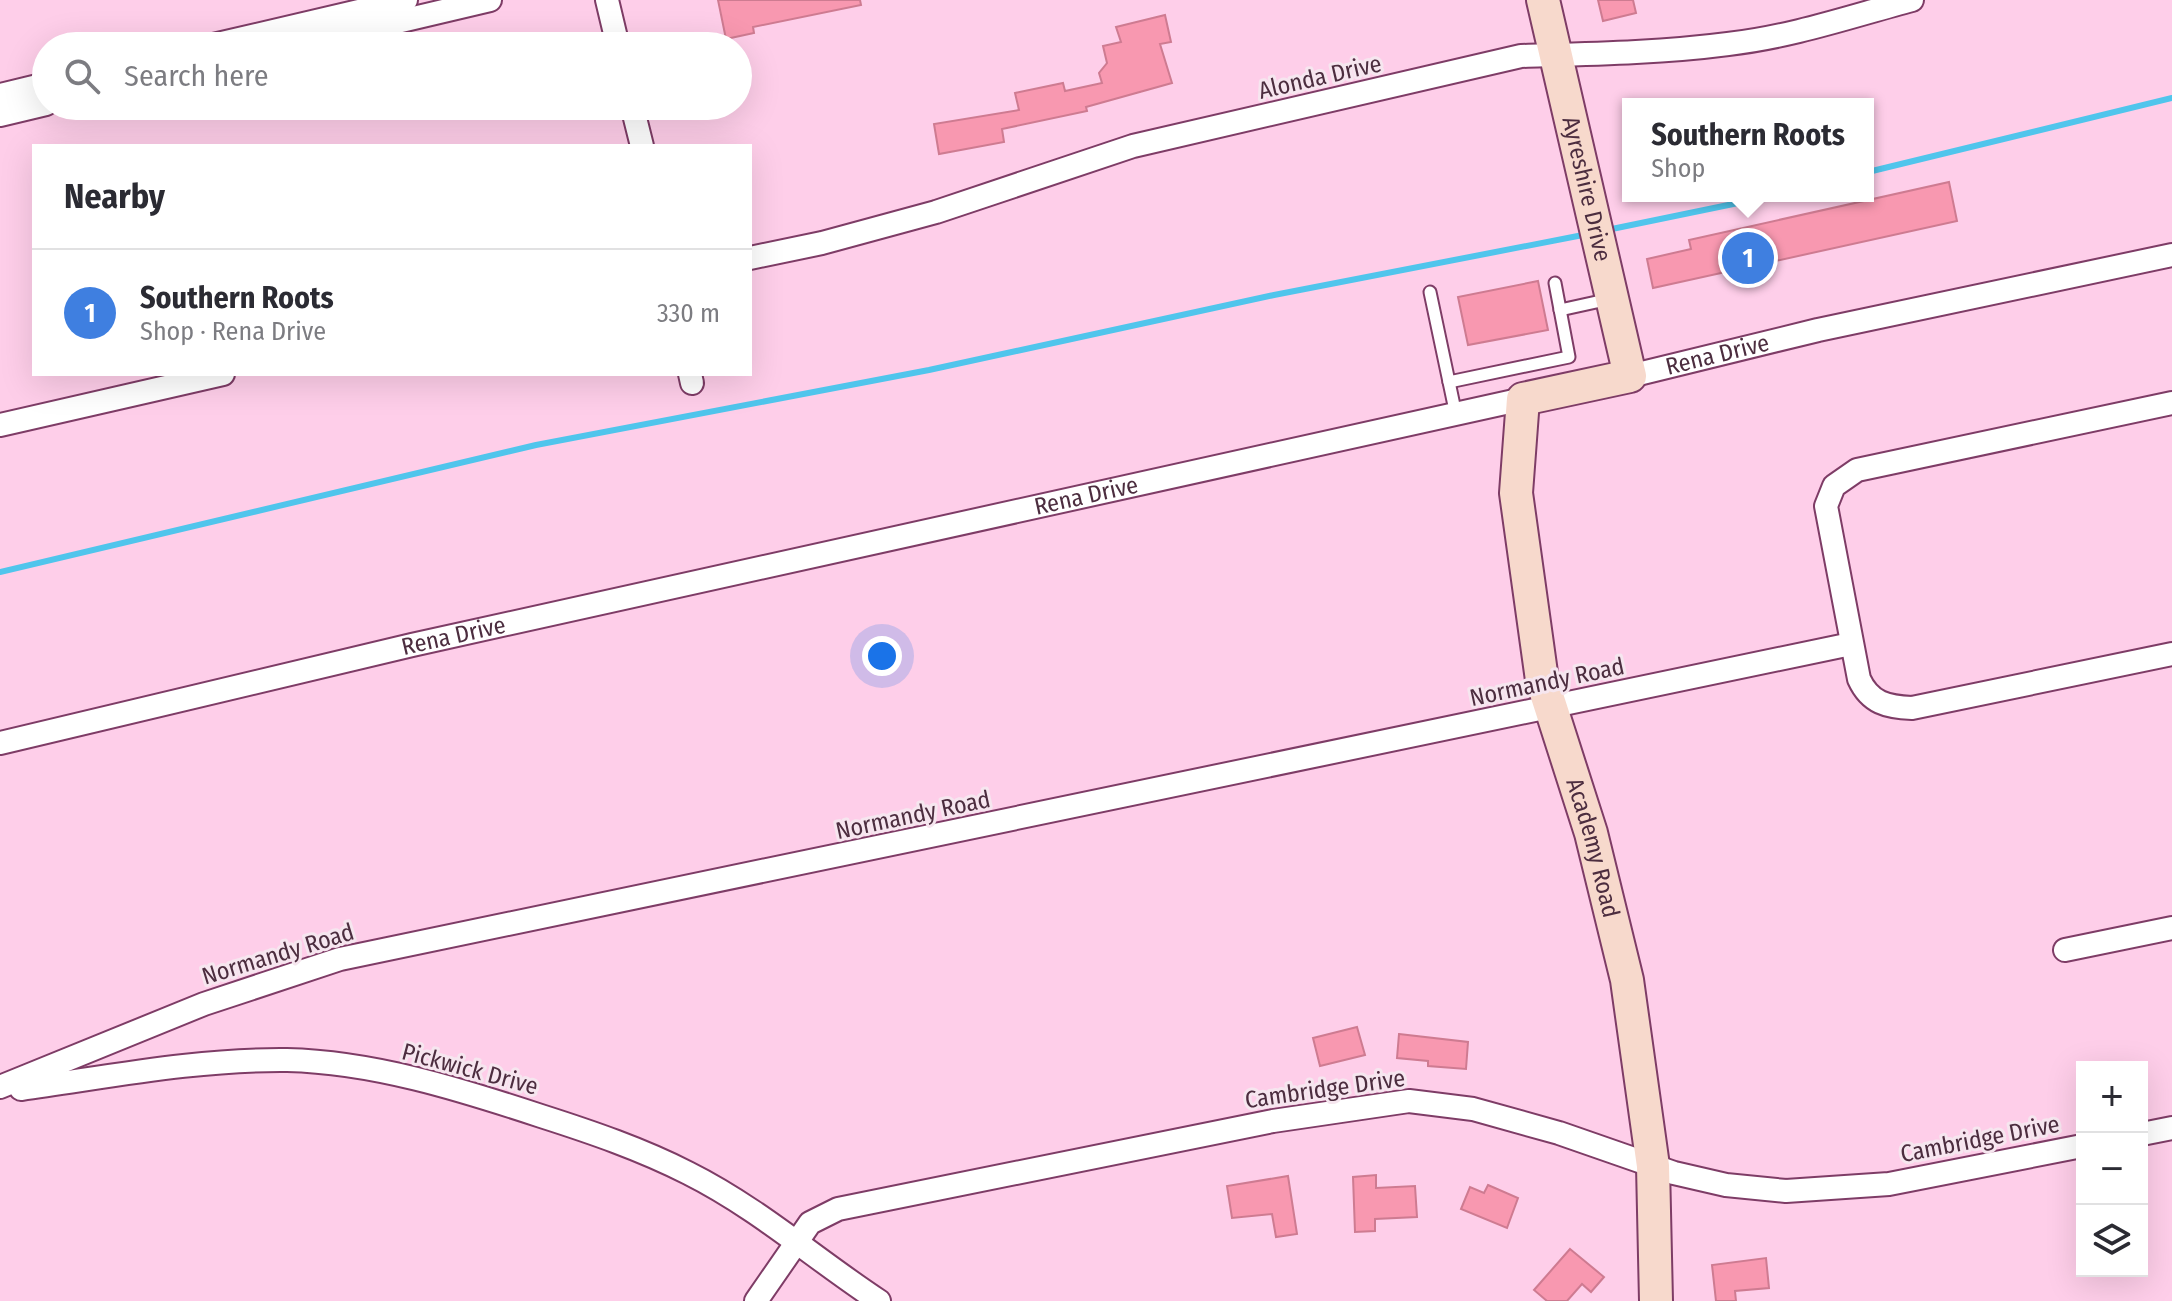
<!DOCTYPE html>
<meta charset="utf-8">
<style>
:root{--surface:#fff;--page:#f2f2f3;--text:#2b2b33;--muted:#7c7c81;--line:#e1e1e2;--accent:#238863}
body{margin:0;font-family:"Fira Sans Condensed",sans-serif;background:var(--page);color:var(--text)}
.controls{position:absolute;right:24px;bottom:24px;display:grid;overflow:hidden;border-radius:0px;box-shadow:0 8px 32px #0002}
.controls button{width:72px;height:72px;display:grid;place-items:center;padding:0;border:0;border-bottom:2px solid var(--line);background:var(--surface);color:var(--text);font:40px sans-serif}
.you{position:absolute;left:882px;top:656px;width:28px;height:28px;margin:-20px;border:6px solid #fff;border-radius:50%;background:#1a73e8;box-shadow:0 0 0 12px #1a73e833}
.badge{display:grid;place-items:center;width:52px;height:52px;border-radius:50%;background:var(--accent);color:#fff;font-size:26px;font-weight:700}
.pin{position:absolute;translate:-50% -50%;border:4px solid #fff;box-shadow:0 2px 8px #0006}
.popup{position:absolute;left:1622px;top:98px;width:252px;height:104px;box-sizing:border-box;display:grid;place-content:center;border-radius:0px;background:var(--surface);filter:drop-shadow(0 2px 6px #0005);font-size:26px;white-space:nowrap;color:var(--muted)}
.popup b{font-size:30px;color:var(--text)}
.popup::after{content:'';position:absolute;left:50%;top:100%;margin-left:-16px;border:16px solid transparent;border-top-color:var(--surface)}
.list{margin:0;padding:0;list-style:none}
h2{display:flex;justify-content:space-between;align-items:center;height:104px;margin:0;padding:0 32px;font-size:34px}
h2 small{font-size:26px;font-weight:400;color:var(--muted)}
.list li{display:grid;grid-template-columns:52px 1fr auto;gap:24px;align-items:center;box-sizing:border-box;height:128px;padding:0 32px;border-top:2px solid var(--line)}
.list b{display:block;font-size:30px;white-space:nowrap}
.list p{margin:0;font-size:26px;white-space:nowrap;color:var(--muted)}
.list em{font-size:26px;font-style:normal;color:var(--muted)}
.icon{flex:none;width:44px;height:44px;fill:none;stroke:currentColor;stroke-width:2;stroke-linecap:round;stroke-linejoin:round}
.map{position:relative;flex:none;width:2172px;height:1301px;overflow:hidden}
.search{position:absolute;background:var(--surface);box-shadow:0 8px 32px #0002;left:32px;top:32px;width:720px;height:88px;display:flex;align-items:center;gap:20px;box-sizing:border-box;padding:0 28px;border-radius:44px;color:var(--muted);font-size:30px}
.panel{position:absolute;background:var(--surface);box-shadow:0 8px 32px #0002;left:32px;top:144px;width:720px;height:232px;border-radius:0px}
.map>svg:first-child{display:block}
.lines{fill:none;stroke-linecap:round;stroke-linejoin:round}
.stream{stroke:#50c5ec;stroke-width:6}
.building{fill:#f898b0;stroke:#ce7b91;stroke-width:2}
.lane-casing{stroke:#7e3c66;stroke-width:15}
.street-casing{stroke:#7e3c66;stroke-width:26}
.secondary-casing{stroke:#7e3c66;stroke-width:36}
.lane{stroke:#fff;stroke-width:11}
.street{stroke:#fff;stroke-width:22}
.secondary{stroke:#f7d9cc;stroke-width:32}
.labels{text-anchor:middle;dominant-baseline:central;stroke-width:6;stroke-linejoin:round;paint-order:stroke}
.street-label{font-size:24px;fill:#4c2d3f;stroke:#f6e6ef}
</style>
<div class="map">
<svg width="2172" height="1301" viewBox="0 0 2172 1301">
<rect width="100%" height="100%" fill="#fecee9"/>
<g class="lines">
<!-- stream -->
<g class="stream">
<path d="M1868,172l304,-74"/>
<path d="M1607,230l165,-34"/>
<path d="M0,572l536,-127 393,-75 345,-75 314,-61"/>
</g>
</g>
<!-- building -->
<g class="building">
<path d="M718,0h142l1,5 -108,22 1,6 -28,6z"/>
<path d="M1598,0h35l3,13 -33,8z"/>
<path d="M1165,15l6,27 -11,2 12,39 -86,24 1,4 -85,18 2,13 -65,12 -5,-30 85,-14 -4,-17 48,-10 2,8 37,-8 -3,-10 8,-10 -4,-17 18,-4 -5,-15z"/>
<path d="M1949,182l8,39 -304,67 -6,-29 44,-10 -2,-9z"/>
<path d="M1538,281l10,49 -80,15 -10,-48z"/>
<path d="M1357,1027l8,28 -45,11 -7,-28z"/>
<path d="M1399,1034l69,8 -2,27 -38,-3v-5l-31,-3z"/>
<path d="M1376,1175v13l39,-2 2,31 -42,2v12l-20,1 -2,-55z"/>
<path d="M1288,1176l9,58 -21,3 -4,-23 -40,4 -5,-32z"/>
<path d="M1488,1185l30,13 -11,30 -46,-19 9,-22 14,6z"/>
<path d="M1570,1249l34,28 -13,15 -9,-8 -15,17h-20l-13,-11z"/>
<path d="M1766,1258l3,30 -34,3 1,10h-20l-4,-36z"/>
</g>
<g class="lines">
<!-- lane casing -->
<g class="lane-casing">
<g id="lane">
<path d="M1430,292l26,123"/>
<path d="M1560,310l50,-11"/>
<path d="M1449,382l120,-25 -14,-74"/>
</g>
</g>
<!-- street casing -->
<g class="street-casing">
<g id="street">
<path d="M607,0l11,46"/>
<path d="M209,46l197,-46"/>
<path d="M295,46l195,-46"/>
<path d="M0,95l46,-11"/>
<path d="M632,106l10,40"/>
<path d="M0,115l46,-11"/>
<path d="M750,258l72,-15 114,-31 197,-66 388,-90c69,-2 138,-3 207,-12 63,-7 124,-28 184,-44"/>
<path d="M690,374l2,9"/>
<path id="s1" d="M1630,376l188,-46 354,-75"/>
<path d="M2172,403l-315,67 -23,16 -8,20 33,173c11,24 28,28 53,29l260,-54"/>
<path d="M0,425l223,-51"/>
<path id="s2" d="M0,743l412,-98 1111,-246"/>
<path d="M2065,950l107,-22"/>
<path d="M0,1087l204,-83 136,-45 1511,-315"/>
<path d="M21,1089c87,-12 177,-30 266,-29 86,2 172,29 254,56 50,16 100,33 147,57 70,35 127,86 191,128"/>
<path d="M2142,1134l30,-6"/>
<path d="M756,1301l54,-78 28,-14 435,-88 136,-20 64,8 86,24 115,40 52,12 60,6 103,-7 193,-38"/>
</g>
</g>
<!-- secondary casing -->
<g class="secondary-casing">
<g id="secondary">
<path id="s3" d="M1543,0l87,376 -107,23 -7,94 26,187 49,153 36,147 26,186 3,135"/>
</g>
</g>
<!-- lane -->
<use href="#lane" class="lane"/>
<!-- street -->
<use href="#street" class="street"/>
<!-- secondary -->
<use href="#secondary" class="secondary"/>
</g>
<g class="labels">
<!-- street labels -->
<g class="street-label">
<text transform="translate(1320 77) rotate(-13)">Alonda Drive</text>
<text stroke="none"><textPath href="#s3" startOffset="194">Ayreshire Drive</textPath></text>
<text stroke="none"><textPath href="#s1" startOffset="90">Rena Drive</textPath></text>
<text stroke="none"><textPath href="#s2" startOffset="1114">Rena Drive</textPath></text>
<text stroke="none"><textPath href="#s2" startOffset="466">Rena Drive</textPath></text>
<text transform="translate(1547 682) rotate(-12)">Normandy Road</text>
<text transform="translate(913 815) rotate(-12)">Normandy Road</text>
<text stroke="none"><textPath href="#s3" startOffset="954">Academy Road</textPath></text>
<text transform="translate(278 954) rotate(-17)">Normandy Road</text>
<text transform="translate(470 1069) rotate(15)">Pickwick Drive</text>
<text transform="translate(1325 1089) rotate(-8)">Cambridge Drive</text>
<text transform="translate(1980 1139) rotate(-11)">Cambridge Drive</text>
</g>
</g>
</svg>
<div class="controls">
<button>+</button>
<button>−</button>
<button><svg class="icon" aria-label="layers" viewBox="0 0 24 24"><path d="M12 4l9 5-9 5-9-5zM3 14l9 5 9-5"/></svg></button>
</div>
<div class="you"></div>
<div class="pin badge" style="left:1748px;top:258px;background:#3f7fe0">1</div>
<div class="popup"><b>Southern Roots</b>Shop</div>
<div class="search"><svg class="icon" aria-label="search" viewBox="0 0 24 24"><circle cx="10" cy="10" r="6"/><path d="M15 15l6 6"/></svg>Search here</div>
<section class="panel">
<h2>Nearby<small></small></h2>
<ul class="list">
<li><span class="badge" style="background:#3f7fe0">1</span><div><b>Southern Roots</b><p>Shop · Rena Drive</p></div><em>330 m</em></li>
</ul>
</section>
</div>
